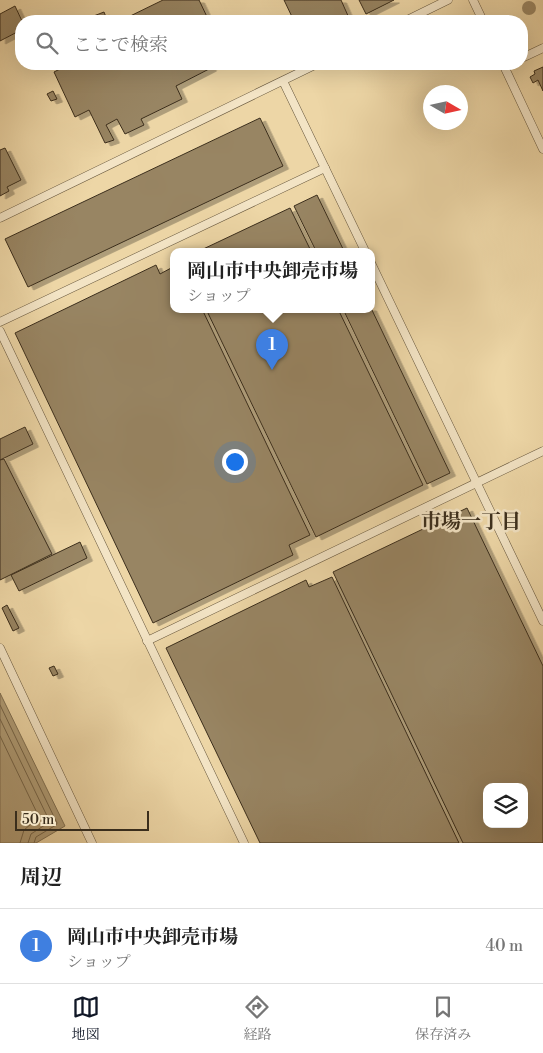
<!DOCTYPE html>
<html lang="ja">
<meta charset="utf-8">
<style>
:root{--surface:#fff;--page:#f6f6f6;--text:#222;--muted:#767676;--line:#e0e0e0;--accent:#111827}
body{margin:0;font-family:"Libre Bodoni","Noto Serif JP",serif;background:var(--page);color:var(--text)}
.controls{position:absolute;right:15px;bottom:15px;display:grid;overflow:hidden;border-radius:10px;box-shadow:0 5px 20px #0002}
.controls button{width:45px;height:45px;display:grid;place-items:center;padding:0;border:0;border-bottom:1px solid var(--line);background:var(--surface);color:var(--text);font:25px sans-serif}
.compass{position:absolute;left:423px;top:85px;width:45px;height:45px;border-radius:50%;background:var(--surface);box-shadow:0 5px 20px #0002;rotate:99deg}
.scale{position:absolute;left:15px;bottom:12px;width:134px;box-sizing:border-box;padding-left:5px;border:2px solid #3b2e1c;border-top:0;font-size:14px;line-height:18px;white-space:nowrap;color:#3b2e1c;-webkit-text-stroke:4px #f3e4c5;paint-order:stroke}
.you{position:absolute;left:234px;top:461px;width:18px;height:18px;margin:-12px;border:4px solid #fff;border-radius:50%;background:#1a73e8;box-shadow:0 0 0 8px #1a73e833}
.badge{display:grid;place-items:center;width:32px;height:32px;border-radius:50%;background:var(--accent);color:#fff;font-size:16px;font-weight:700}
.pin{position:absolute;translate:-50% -41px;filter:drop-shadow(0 1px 2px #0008)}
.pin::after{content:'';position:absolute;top:26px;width:18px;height:15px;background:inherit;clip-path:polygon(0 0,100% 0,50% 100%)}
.popup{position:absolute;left:170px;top:248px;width:205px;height:65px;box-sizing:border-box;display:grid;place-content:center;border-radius:10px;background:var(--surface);filter:drop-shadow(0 1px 4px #0005);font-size:16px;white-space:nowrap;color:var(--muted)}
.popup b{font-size:19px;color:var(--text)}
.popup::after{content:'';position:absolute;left:50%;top:100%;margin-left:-10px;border:10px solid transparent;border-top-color:var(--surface)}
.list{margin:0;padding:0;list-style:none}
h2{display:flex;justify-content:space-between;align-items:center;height:65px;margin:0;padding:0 20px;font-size:21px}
h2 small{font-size:16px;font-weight:400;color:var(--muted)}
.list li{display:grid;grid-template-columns:32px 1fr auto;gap:15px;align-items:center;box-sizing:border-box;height:75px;padding:0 20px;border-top:1px solid var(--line)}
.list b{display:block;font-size:19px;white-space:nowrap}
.list p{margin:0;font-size:16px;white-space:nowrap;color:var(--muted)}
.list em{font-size:16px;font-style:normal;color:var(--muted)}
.icon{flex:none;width:28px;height:28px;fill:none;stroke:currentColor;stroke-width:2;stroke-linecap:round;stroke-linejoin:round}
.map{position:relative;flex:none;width:543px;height:843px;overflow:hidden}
.search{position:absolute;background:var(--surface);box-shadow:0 5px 20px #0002;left:15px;right:15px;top:15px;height:55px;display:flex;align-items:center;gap:12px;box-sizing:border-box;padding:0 18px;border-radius:20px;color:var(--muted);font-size:19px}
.sheet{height:140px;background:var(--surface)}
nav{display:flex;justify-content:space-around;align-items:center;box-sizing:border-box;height:70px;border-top:1px solid var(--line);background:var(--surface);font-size:14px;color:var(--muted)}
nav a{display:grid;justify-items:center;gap:2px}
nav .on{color:var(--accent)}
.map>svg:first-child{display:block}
.water{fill:#b09d77;stroke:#817153}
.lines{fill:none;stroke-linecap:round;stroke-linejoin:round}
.shore{stroke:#76664a;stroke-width:1}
.building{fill:#988564;stroke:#3b2e1c;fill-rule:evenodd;filter:url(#shadow)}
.lane-casing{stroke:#68583e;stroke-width:9}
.lane{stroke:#f3e4c5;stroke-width:8}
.tree{fill:#9c8967}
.labels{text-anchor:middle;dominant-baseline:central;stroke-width:5;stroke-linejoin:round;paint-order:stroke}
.neighbourhood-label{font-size:20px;font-weight:bold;fill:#3b2e1c;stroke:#f3e4c5}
</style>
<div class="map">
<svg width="543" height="843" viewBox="0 0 543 843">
<defs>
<filter id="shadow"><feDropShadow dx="5.5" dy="3" stdDeviation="0" flood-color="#0004"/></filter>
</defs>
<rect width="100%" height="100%" fill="#edd6a6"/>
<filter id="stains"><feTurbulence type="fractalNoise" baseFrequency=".004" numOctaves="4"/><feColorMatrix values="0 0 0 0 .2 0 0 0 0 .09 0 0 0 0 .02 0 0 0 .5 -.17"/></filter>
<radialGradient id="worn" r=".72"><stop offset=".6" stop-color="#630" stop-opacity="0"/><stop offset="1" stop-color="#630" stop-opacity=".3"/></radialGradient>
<!-- water -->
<path class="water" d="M0,693l65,133 -29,17h-36z"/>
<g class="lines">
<!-- shore -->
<g class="shore">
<path d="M0,705l57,118 -1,2 -20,12 -2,6"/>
<path d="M0,719l49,101 -1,3 -17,11 -3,9"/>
<path d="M0,736l39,81 -15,13 -4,13"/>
</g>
</g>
<!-- building -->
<g class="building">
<path d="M163,0h36l10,21h-89z"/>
<path d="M284,0h57l8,18 -8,3h-47z"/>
<path d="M359,0h35l-28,14z"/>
<path d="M15,6l7,15 -1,9 -21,11v-27z"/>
<path d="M104,12l2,5 -13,4 -2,-4z"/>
<path d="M65,64h144l2,4 -35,18 6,13 -41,20 3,6 -19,9 -8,-15 -11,6 8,15 -9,3 -16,-33 -14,7 -21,-45 12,-6z"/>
<path d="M543,67v24l-5,-11 -5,3 -3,-6 5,-3 -1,-3z"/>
<path d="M53,91l4,8 -6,2 -4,-7z"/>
<path d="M260,118l23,48 -255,121 -23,-48z"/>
<path d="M5,148l16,32 -14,7 2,4 -9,5v-46z"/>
<path d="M317,195l27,56h-28l-22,-45z"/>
<path d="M290,208l21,43h-112z"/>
<path d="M156,265l4,9 13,-7v42h29l108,226 -21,10 4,10 -140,68 -138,-290z"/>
<path d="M371,308l79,165 -23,11 -84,-175z"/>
<path d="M206,309h132l85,176 -107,52z"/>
<path d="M25,427l8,17 -33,16v-21z"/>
<path d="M4,459l48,95 -52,26v-120z"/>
<path d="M467,508l76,158v177h-80l-130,-271zM487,787h37v37h-37z"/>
<path d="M80,542l7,16 -68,33 -8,-16z"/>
<path d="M332,577l127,266h-199l-94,-195 140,-68 3,7z"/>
<path d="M7,605l12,23 -6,3 -11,-23z"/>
<path d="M54,666l4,8 -5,2 -4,-8z"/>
</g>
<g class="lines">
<!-- lane casing -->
<g class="lane-casing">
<g id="lane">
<path d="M473,0l10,21"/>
<path d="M405,21l43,-21"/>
<path d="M522,58l21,-10"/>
<path d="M503,64l40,85"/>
<path d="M283,81l82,170"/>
<path d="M0,218l317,-154"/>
<path d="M371,263l172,358"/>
<path d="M0,322l325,-154"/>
<path d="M0,331l244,512"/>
<path d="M147,641l396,-190"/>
<path d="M0,648l92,195"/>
</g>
</g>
<!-- lane -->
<use href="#lane" class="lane"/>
</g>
<!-- trees -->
<circle class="tree" cx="529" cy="8" r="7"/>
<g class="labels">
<!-- neighbourhood labels -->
<g class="neighbourhood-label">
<text x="471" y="522">市場一丁目</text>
</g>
</g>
<rect width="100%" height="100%" filter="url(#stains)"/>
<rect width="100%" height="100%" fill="url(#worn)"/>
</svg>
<div class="controls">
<button><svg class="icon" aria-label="layers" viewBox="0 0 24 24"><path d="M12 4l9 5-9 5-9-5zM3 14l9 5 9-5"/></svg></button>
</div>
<svg class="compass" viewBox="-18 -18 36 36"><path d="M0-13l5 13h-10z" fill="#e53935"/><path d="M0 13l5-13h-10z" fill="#767676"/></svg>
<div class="scale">50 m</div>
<div class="you"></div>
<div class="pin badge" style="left:272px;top:370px;background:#3f7fe0">1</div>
<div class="popup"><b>岡山市中央卸売市場</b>ショップ</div>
<div class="search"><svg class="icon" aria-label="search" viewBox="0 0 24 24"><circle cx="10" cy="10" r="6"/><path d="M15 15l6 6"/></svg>ここで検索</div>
</div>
<section class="sheet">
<h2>周辺<small></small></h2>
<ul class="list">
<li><span class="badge" style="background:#3f7fe0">1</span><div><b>岡山市中央卸売市場</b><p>ショップ</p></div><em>40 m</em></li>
</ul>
</section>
<nav>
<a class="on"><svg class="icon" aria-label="map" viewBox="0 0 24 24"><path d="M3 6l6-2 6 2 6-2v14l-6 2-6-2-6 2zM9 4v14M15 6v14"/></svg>地図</a>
<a><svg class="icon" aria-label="directions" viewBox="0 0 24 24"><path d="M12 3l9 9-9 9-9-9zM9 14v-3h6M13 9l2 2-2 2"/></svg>経路</a>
<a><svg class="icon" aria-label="saved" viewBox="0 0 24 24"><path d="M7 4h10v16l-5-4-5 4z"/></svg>保存済み</a>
</nav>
